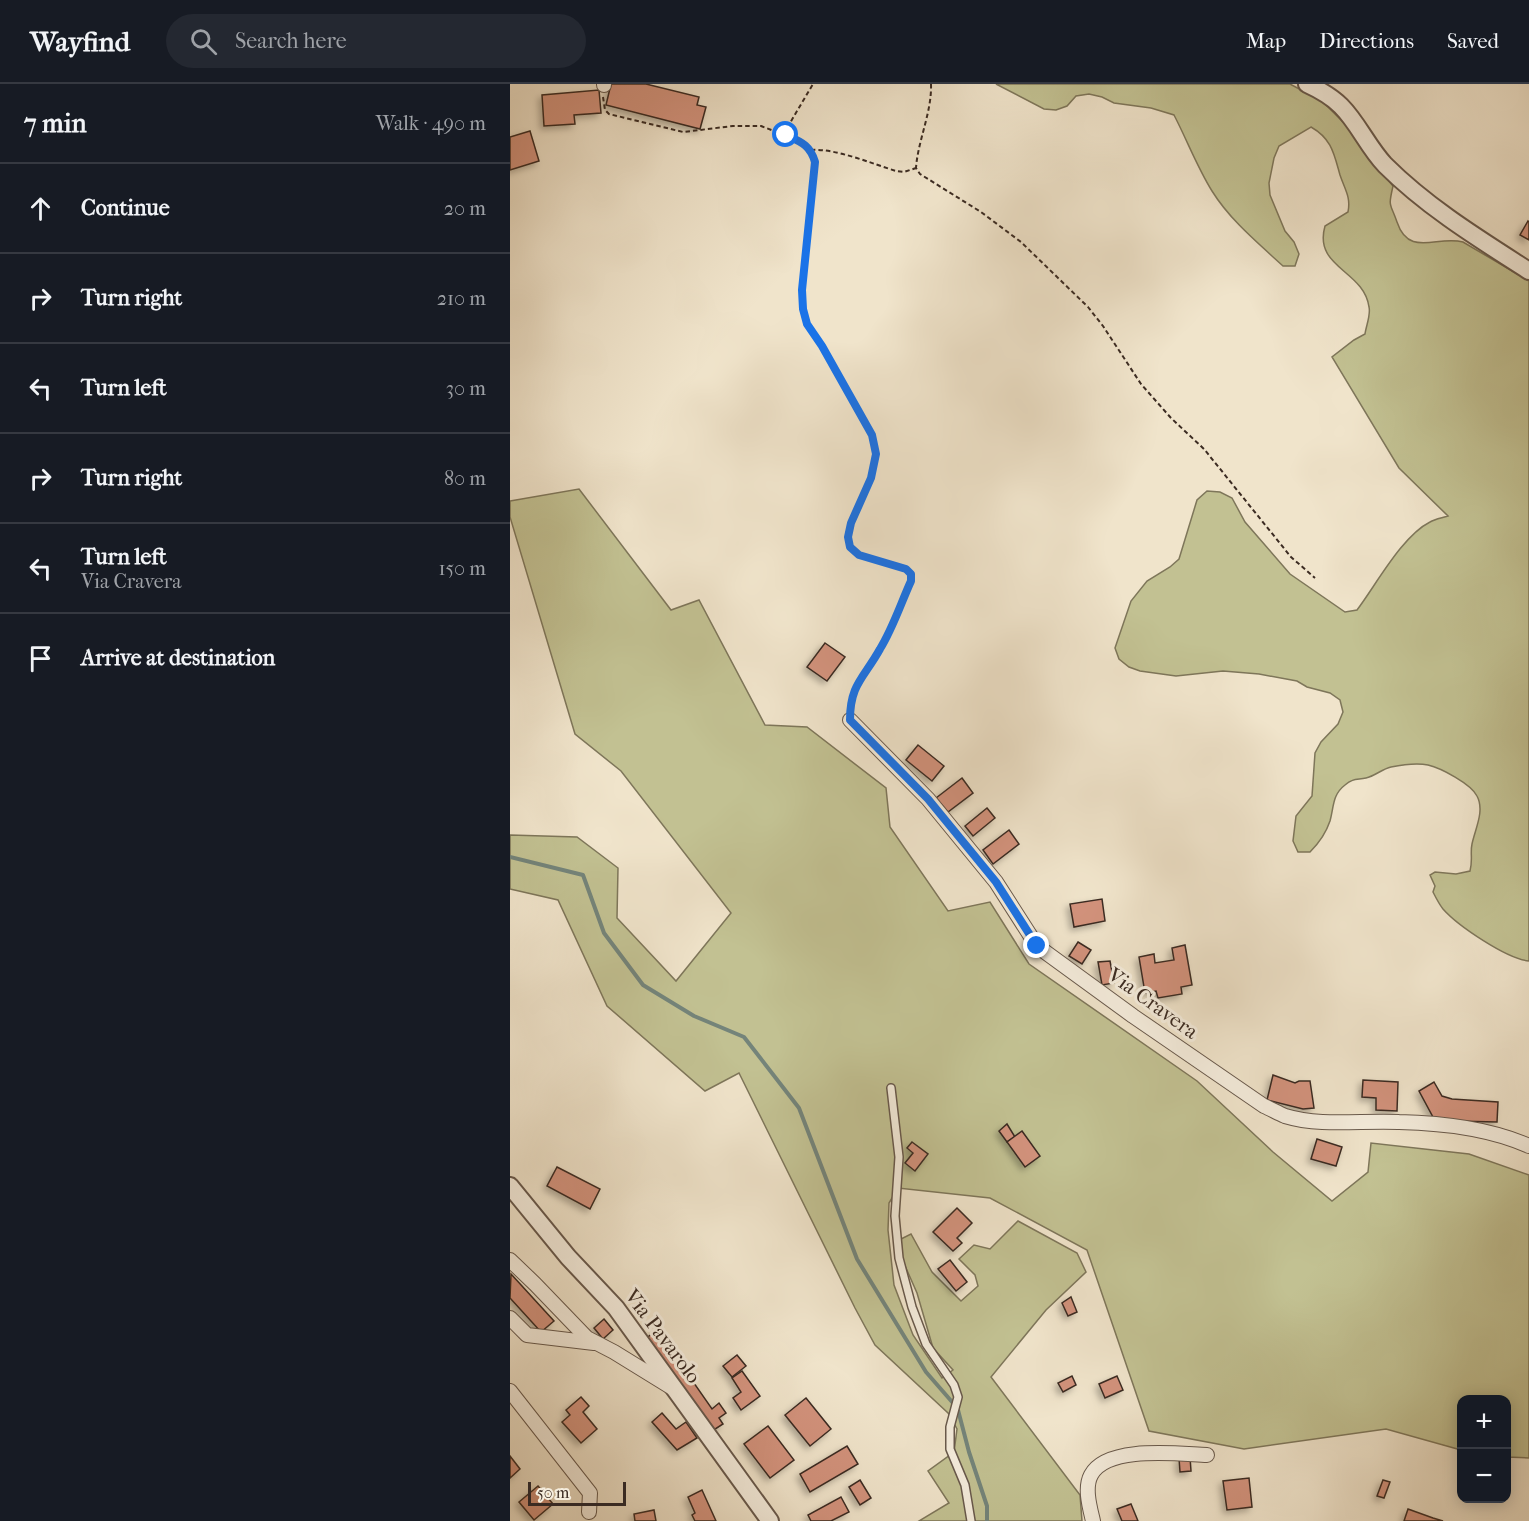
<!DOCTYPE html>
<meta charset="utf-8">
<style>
:root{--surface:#171b24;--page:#242831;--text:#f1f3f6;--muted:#9ea1a6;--line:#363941}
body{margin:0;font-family:"IM FELL French Canon",serif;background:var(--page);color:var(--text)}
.controls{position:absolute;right:18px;bottom:18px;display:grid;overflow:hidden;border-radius:12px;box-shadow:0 3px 15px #0003}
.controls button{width:54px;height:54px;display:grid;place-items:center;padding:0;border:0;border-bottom:2px solid var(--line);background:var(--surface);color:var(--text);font:30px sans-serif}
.scale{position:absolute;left:18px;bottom:15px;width:98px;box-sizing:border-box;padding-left:6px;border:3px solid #3b2b22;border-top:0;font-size:16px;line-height:21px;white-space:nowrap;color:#3b2b22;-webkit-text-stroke:4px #f5eddd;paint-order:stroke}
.stop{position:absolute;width:18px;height:18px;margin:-14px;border:4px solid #1a73e8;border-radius:50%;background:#fff}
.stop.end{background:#1a73e8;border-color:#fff;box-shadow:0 2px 6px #0008}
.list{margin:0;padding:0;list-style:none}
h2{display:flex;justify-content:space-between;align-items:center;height:78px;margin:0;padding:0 24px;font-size:26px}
h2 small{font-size:20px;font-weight:400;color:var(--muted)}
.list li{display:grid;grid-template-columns:39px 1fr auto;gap:18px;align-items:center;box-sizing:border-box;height:90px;padding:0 24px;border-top:2px solid var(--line)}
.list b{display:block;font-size:22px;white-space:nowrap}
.list p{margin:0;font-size:20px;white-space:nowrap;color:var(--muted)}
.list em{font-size:20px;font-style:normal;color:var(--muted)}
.icon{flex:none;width:33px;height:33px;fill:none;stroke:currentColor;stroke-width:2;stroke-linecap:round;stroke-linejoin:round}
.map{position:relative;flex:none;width:1019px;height:1437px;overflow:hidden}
header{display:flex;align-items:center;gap:36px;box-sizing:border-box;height:84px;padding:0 30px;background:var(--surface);border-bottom:2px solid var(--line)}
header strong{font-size:28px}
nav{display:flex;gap:33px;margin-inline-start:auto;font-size:21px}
.search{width:420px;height:54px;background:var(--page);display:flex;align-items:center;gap:15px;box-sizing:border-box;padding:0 21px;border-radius:33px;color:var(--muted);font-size:22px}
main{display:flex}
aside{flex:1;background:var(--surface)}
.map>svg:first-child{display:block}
.green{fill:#c2c192;stroke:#7e765a;stroke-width:1.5}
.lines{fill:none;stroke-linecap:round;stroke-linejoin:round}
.stream{stroke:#74847a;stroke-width:4}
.building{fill:#d2927c;stroke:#3b2b22;stroke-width:1.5;filter:url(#shadow)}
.service-casing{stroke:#68594c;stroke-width:10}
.minor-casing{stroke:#68594c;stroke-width:16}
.tertiary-casing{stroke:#68594c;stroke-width:20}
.path{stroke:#3b2b22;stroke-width:2;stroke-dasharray:4.5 3;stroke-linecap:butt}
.service{stroke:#f5eddd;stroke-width:7}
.minor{stroke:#f5eddd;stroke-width:14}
.tertiary{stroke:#f5eddd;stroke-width:16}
.route{stroke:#1a73e8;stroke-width:8}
.labels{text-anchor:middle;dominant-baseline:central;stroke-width:6;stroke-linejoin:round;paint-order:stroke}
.street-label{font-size:21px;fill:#3b2b22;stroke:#f5eddd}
</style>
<header>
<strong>Wayfind</strong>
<div class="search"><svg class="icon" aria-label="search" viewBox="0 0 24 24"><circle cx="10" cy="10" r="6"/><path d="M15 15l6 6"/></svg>Search here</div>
<nav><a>Map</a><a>Directions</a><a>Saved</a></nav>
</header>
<main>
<aside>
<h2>7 min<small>Walk · 490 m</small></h2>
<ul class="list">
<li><svg class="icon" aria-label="ahead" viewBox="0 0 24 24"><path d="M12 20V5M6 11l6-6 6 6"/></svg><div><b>Continue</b></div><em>20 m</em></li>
<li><svg class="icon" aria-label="right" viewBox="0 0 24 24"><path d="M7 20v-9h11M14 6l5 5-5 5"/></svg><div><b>Turn right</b></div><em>210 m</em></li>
<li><svg class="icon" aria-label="left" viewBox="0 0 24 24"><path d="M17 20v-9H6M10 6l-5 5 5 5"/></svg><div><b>Turn left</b></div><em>30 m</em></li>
<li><svg class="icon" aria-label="right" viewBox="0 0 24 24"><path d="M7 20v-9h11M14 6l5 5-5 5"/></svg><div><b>Turn right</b></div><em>80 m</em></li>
<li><svg class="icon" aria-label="left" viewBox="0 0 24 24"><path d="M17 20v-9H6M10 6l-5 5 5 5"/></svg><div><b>Turn left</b><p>Via Cravera</p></div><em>150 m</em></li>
<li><svg class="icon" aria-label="arrive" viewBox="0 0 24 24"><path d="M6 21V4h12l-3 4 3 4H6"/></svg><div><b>Arrive at destination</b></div></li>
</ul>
</aside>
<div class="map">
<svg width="1019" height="1437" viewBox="0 0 1019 1437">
<defs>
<filter id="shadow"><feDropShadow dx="-3.5" dy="3.5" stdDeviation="3" flood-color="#0004"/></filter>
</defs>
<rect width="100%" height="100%" fill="#f0e4cb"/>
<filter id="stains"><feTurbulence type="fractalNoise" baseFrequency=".00333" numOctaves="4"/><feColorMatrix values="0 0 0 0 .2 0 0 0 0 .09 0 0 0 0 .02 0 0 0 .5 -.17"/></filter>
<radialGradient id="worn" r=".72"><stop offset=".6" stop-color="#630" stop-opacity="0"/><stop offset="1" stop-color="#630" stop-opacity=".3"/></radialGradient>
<!-- green -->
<g class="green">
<path d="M486,0h294l32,17 24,24 47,61c-5,22 -3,16 4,36 12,36 40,13 66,20l66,39v680c-22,-2 -71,-35 -86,-52 -4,-5 -7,-11 -10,-17l2,-6 -5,-11 5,-3 21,2 14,-3c3,-11 0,-18 2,-27 3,-15 13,-33 5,-48 -6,-12 -36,-28 -49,-31 -10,-2 -27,0 -37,2 -9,2 -16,9 -25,11 -9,2 -13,0 -21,7 -13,10 -11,22 -15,36 -4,12 -11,22 -20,31h-12l-5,-11 3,-25 16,-20 3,-43 6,-11 17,-18 5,-12 -3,-12 -10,-7 -23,-6 -10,-6 -38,-7 -36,-3 -47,5 -36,-5 -11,-4 -10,-8 -4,-11 16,-47 16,-20 23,-14 9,-8 18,-59 10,-9 13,1 12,6 13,24 45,52 55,38 12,-2c19,-25 45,-74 73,-88 5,-3 12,-4 18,-6l-49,-48 -67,-111 22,-17 11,-6c1,-8 6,-19 4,-27 -5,-37 -56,-39 -44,-81l23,-14c3,-15 -3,-22 -8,-37 -6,-21 -8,-36 -29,-48l-32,19 -5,12 -5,25 1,12 15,36 9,11 5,12 -4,12h-12c-25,-23 -53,-46 -71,-75 -15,-24 -25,-51 -38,-76l-23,-7 -37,-5 -12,-6 -13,-3 -13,2 -9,10 -11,4 -12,-1z"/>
<path d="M69,405l92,121 28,-10 66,125 42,2 79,61 4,39 58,84 42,-9 39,62 168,117 76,71 59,49 36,-29 3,-29 98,11 60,21v283l-22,-1 -1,-57h-44l-1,50 -75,-21 -142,20 -95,-18 -62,-181 -97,-52 -92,-10 -9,15 -1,27 6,55 19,50 29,43 11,-8 -20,-22 -16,-55 -15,-34 -1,-20 10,-5 21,38 29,29 17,-15 -3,-11 -16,-16 15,-14 16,4 28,-28 59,32 9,19 -40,38 -55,67 89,118 2,26h-163l30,-18 -21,-32 26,-19 3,-23 -9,-16 -73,-68 -20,-37 -116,-235 -34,18 -98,-85 -49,-106 -48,-11v-54l67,2 41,31 -1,50 59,63 55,-68 -110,-142 -46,-37 -65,-217v-16z"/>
</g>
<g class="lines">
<!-- stream -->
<g class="stream">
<path d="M0,773l73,18 21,58 39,52 51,31 50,21 55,71 58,151 69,113 27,31"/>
<path d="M448,1326l11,42 18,54v15"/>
</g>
</g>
<!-- building -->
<g class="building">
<path d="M101,0h35l53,13 -2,8 9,2 -6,22 -94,-24z"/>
<path d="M89,6l2,23 -27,2 1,9 -31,2 -2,-31z"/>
<path d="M20,47l9,30 -29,9v-33z"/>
<path d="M1018,137l1,1v18l-9,-5z"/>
<path d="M315,559l20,14 -18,24 -20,-14z"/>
<path d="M408,661l26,21 -12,15 -26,-21z"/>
<path d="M452,694l11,15 -25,19 -12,-14z"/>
<path d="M477,724l8,10 -22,18 -8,-10z"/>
<path d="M499,746l10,14 -26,20 -10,-14z"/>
<path d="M592,815l3,22 -31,6 -4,-23z"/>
<path d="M568,858l13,8 -9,14 -13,-8z"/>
<path d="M675,861l7,40 -11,2 1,7 -24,4 -2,-7 -11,2 -6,-36 15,-3 1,9 19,-3 -2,-12z"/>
<path d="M600,877l4,22 -12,2 -4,-23z"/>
<path d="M763,991l22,8 4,-2h11l4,27 -11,1 -36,-9z"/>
<path d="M853,996l35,2 -1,29 -21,-1v-12l-14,-1z"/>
<path d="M924,998l8,14 10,3 46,3 -1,20 -44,-1 -20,-4 -14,-26z"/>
<path d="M497,1040l8,13 -8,5 -8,-11z"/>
<path d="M512,1047l18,25 -15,11 -18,-25z"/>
<path d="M807,1055l25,8 -6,19 -25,-7z"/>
<path d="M402,1058l16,12 -13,17 -10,-8 8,-10 -6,-5z"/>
<path d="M47,1083l43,22 -10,20 -43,-23z"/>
<path d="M447,1124l15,15 -15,15 5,5 -9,8 -20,-19z"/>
<path d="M440,1176l17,22 -11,9 -18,-22z"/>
<path d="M1,1190l43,47 -13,11 -31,-34z"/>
<path d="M561,1213l6,15 -9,4 -6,-13z"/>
<path d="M94,1235l9,11 -10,9 -9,-11z"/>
<path d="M147,1246l55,79 7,-6 7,10 -7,5 4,6 -14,9 -65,-93z"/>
<path d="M227,1271l9,11 -14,11 -9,-11z"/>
<path d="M232,1287l18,25 -19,14 -8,-12 8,-6 -9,-14z"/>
<path d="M562,1292l4,9 -13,7 -5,-9z"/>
<path d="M607,1292l6,14 -18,8 -6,-14z"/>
<path d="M71,1313l8,9 -6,6 14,17 -16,14 -19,-21 8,-7 -4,-5z"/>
<path d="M296,1314l25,31 -21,17 -25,-31z"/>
<path d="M152,1329l14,16 10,-7 11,16 -20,12 -25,-28z"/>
<path d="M258,1342l26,34 -24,18 -26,-34z"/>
<path d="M337,1362l11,18 -48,28 -10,-18z"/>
<path d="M0,1372l10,13 -10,9z"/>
<path d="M680,1373l1,14 -11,1 -1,-14z"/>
<path d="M739,1394l3,29 -25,3 -4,-29z"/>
<path d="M350,1396l11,18 -11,7 -11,-18z"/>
<path d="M873,1396l7,2 -6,16 -7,-2z"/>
<path d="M28,1402l15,18 -19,16 -15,-18z"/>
<path d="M192,1406l14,31h-21l-3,-6 3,-2 -7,-16z"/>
<path d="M331,1413l8,15 -18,9h-20l-3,-6z"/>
<path d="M621,1420l7,17h-16l-5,-12z"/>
<path d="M898,1425l25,9 10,3h-39z"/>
<path d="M144,1426l2,11h-21l-1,-7z"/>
</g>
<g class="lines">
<!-- service casing -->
<g class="service-casing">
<path id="service" d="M381,1004l8,69 -4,59 4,42 13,49 14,37 28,41 4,12 -8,30v22l15,36 6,36"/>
</g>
<!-- minor casing -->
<g class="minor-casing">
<g id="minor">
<path d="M94,0v1"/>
<path d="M340,636l78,79 68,83 41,64 96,70 131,90c7,3 14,7 21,10 36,11 77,4 114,6 44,1 90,6 130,24"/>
<path d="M0,1176l25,24 52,54 27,14 60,37"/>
<path d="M0,1234l17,17 67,8"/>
<path d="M0,1307l80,102 -1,19"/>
<path d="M583,1437c-3,-13 -9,-33 -2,-46 16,-30 87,-21 116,-20"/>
</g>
</g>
<!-- tertiary casing -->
<g class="tertiary-casing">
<g id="tertiary">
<path d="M797,0c13,6 24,12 34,22 17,17 27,41 44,59 42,42 94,74 144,106"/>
<path d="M0,1102l58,71 48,51 154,213"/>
</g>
</g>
<!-- path -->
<g class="path">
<path d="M421,0c1,28 -13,56 -15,84l4,6 61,38 40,30 67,65 15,19 38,58 30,34 33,31 87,108 24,21"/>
<path d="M93,13l2,13 4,4 74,18 50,-6h28l44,17 6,7 4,12 -13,128 1,19 4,15 15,22 50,89 4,19 -5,24 -20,45 -3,14 3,10 8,8 47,14 5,5v7l-30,68 -26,37 -5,20"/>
<path d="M276,51l1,-7 26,-44"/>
<path d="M301,66c24,-2 62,14 85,21l8,1 12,-4"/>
</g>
<!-- service -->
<use href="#service" class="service"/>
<!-- minor -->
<use href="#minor" class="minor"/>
<!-- tertiary -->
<use href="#tertiary" class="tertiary"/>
</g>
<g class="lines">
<!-- route -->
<path class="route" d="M276,51c15,7 24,10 29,27l-13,128 1,19 4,15 15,22 50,89 4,19 -5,24 -20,45 -3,14 2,10 9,8 47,14 5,5v7c-10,22 -18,47 -31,68 -16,29 -30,35 -30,71l78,79 68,83 41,64"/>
</g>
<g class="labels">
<!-- street labels -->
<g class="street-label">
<text transform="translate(643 919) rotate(36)">Via Cravera</text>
<text transform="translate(153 1252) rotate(53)">Via Pavarolo</text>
</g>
</g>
<rect width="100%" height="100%" filter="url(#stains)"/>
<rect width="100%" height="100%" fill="url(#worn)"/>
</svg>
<div class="controls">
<button>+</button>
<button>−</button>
</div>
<div class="scale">50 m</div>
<div class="stop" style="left:276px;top:51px"></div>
<div class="stop end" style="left:527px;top:862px"></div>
</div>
</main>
